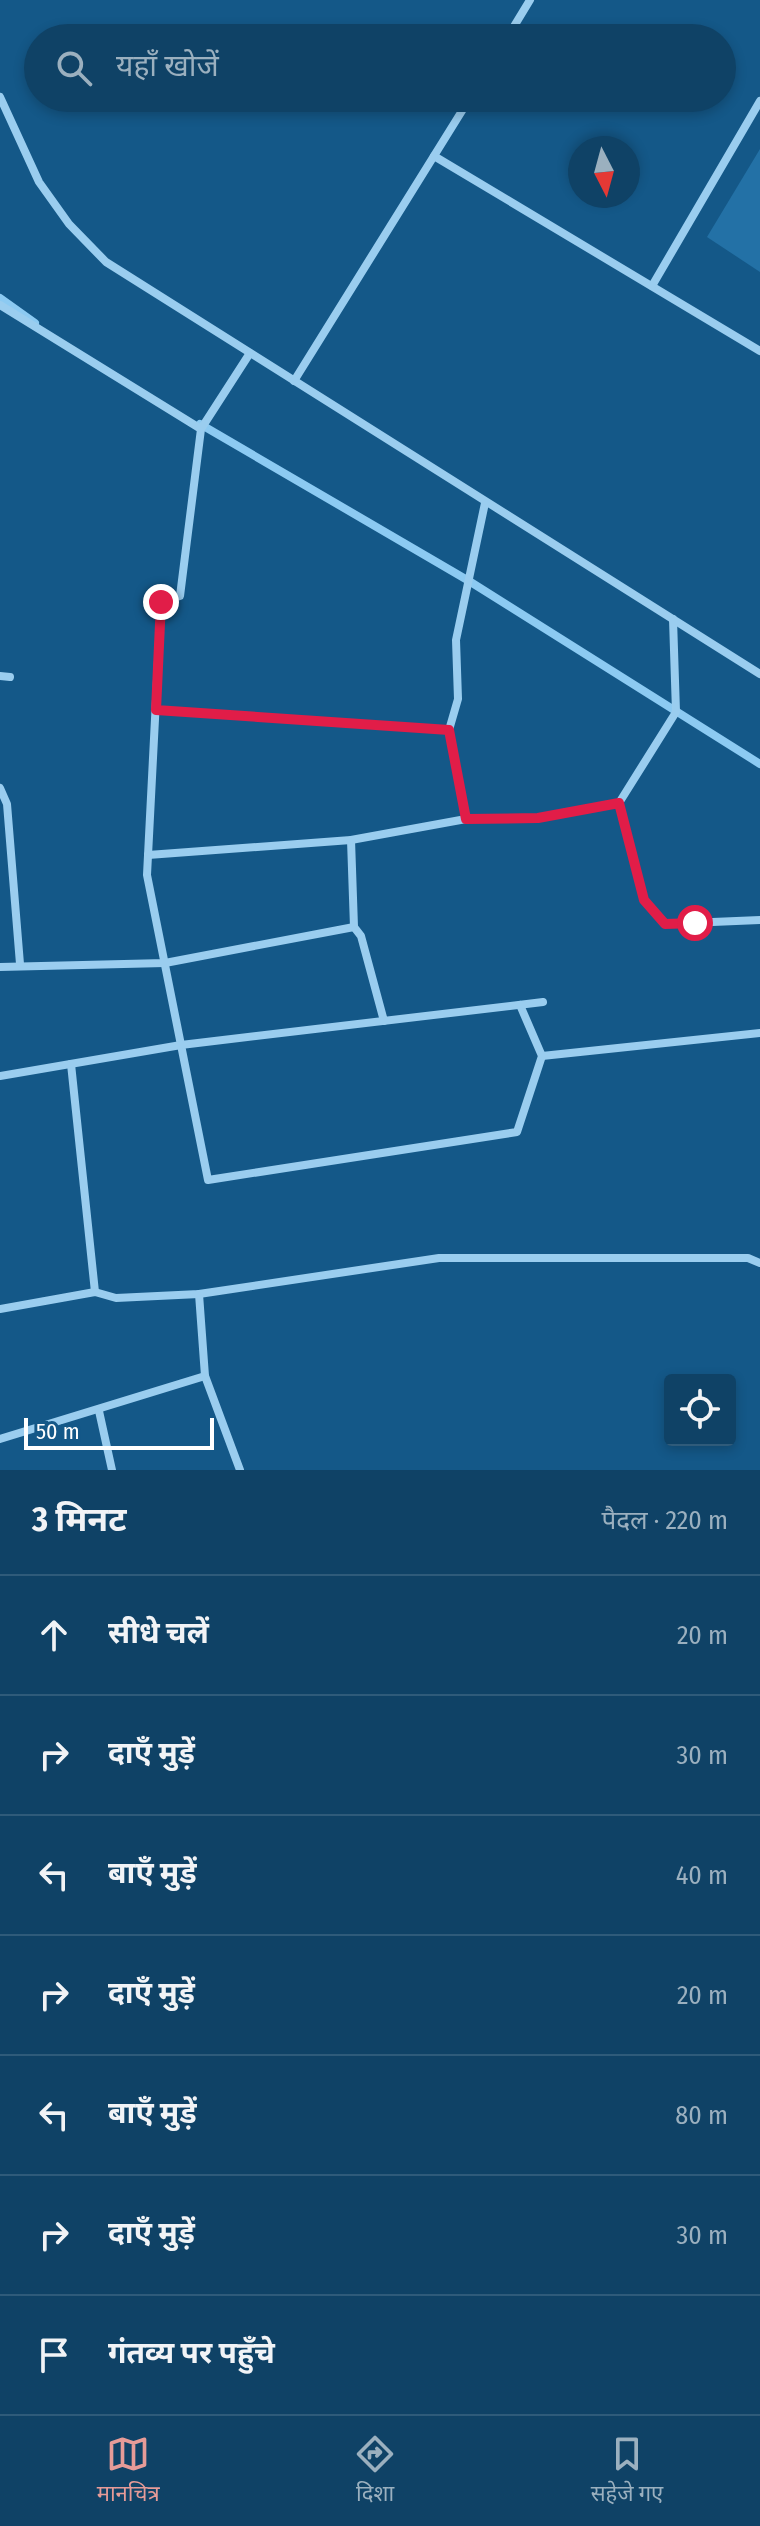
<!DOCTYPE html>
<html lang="hi">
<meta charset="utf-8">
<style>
:root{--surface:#0f4266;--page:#1d4d6f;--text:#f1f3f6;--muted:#9bb0bf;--line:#2f5b7a;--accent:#e69b98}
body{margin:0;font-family:"Fira Sans Condensed","Noto Sans Devanagari",sans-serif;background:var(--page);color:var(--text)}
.controls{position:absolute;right:24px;bottom:24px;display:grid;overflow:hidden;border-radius:8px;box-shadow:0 4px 12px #0003}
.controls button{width:72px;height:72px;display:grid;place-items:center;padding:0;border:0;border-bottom:2px solid var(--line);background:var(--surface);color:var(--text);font:40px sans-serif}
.compass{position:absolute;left:568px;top:136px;width:72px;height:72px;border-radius:50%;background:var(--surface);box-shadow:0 4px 12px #0003;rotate:174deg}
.scale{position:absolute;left:24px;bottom:20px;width:190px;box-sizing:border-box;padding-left:8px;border:4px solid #fff;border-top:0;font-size:22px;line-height:28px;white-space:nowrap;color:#fff;-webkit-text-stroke:6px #145888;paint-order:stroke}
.stop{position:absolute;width:24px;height:24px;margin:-18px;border:6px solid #e11d48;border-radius:50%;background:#fff}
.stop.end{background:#e11d48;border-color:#fff;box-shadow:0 2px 8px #0008}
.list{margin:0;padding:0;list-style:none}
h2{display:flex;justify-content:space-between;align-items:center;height:104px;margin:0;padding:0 32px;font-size:34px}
h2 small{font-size:26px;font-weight:400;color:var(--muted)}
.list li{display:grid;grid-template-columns:52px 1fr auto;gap:24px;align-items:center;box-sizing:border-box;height:120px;padding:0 32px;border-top:2px solid var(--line)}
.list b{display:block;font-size:30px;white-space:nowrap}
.list em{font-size:26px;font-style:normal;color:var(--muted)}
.icon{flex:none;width:44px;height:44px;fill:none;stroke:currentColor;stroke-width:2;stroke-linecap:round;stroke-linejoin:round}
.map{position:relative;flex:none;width:760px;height:1470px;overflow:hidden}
.search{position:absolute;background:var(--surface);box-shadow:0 4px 12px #0003;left:24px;right:24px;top:24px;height:88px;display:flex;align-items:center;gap:20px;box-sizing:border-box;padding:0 28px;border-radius:44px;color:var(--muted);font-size:30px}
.sheet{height:944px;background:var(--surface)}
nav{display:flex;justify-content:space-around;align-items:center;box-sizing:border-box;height:112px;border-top:2px solid var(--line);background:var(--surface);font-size:22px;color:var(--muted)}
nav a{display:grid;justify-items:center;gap:4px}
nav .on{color:var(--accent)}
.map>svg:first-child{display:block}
.green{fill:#2371a6}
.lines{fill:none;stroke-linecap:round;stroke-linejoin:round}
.stream{stroke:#8ccaf2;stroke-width:8}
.minor{stroke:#9acdef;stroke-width:8}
.route{stroke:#e11d48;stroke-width:10}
</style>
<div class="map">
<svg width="760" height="1470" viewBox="0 0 760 1470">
<rect width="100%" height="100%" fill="#145888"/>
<!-- green -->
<path class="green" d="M760,149v123l-53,-35z"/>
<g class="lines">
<!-- stream -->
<g class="stream">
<path d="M0,298l35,25"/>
<path d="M200,424l269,157 291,183"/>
</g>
<!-- minor -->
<g class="minor">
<path d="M507,38l23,-38"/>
<path d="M0,97l39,85 30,42 37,38 654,412"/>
<path d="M434,156l326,195"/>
<path d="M652,286l108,-185"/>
<path d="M0,305l201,124 -21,167 -19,6 -14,273 61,305 309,-48 25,-76 -22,-51"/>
<path d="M294,381l176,-283"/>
<path d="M201,429l49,-76"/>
<path d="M673,619l3,93 -57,91 25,97 21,24 95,-4"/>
<path d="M0,676l10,1"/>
<path d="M156,710l293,20"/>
<path d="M0,788l7,16 13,160"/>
<path d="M466,819l-17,-89 9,-31 -2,-59 29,-137"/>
<path d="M351,840l3,87 7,9 23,85"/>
<path d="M148,855l203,-15 115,-21 72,-1 81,-15"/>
<path d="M0,967l165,-4 189,-36"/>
<path d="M542,1056l218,-23"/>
<path d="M71,1064l24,228"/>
<path d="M0,1076l181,-31 362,-43"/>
<path d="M199,1294l6,82 35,94"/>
<path d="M0,1309l95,-17 21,6 83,-4 240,-36h309l12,5"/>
<path d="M99,1411l13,59"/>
<path d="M0,1439l205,-63"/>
</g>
</g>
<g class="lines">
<!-- route -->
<path class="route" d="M161,602l-5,108 293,20 17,89 72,-1 81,-15 25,97 21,24 30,-1"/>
</g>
</svg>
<div class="controls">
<button><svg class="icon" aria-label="locate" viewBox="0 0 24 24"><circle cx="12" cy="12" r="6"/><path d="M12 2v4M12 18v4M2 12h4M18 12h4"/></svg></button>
</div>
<svg class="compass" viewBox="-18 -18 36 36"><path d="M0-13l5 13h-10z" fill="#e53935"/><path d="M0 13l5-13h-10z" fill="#9bb0bf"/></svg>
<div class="scale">50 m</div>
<div class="stop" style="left:695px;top:923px"></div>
<div class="stop end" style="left:161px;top:602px"></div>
<div class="search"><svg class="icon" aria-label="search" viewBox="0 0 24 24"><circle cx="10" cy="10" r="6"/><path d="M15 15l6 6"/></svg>यहाँ खोजें</div>
</div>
<section class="sheet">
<h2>3 मिनट<small>पैदल · 220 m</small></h2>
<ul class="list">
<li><svg class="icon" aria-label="ahead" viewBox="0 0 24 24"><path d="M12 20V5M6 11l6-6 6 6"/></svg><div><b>सीधे चलें</b></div><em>20 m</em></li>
<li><svg class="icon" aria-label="right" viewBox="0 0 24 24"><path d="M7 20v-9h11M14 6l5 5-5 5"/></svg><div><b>दाएँ मुड़ें</b></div><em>30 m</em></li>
<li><svg class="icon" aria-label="left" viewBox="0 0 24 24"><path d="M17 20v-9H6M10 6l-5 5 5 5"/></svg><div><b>बाएँ मुड़ें</b></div><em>40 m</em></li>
<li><svg class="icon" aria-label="right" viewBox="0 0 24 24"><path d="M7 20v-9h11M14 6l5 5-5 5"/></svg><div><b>दाएँ मुड़ें</b></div><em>20 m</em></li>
<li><svg class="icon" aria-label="left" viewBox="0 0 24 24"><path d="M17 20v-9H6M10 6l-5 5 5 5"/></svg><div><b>बाएँ मुड़ें</b></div><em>80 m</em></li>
<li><svg class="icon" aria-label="right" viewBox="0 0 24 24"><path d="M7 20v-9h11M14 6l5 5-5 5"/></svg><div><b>दाएँ मुड़ें</b></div><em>30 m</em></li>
<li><svg class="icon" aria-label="arrive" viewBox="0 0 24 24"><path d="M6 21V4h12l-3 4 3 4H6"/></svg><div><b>गंतव्य पर पहुँचे</b></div></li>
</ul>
</section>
<nav>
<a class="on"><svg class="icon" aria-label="map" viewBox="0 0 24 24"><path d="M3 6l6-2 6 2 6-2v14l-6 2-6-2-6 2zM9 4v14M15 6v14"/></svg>मानचित्र</a>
<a><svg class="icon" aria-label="directions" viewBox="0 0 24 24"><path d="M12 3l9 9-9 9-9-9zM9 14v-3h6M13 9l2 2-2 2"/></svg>दिशा</a>
<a><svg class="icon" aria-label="saved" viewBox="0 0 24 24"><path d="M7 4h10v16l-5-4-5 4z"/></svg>सहेजे गए</a>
</nav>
